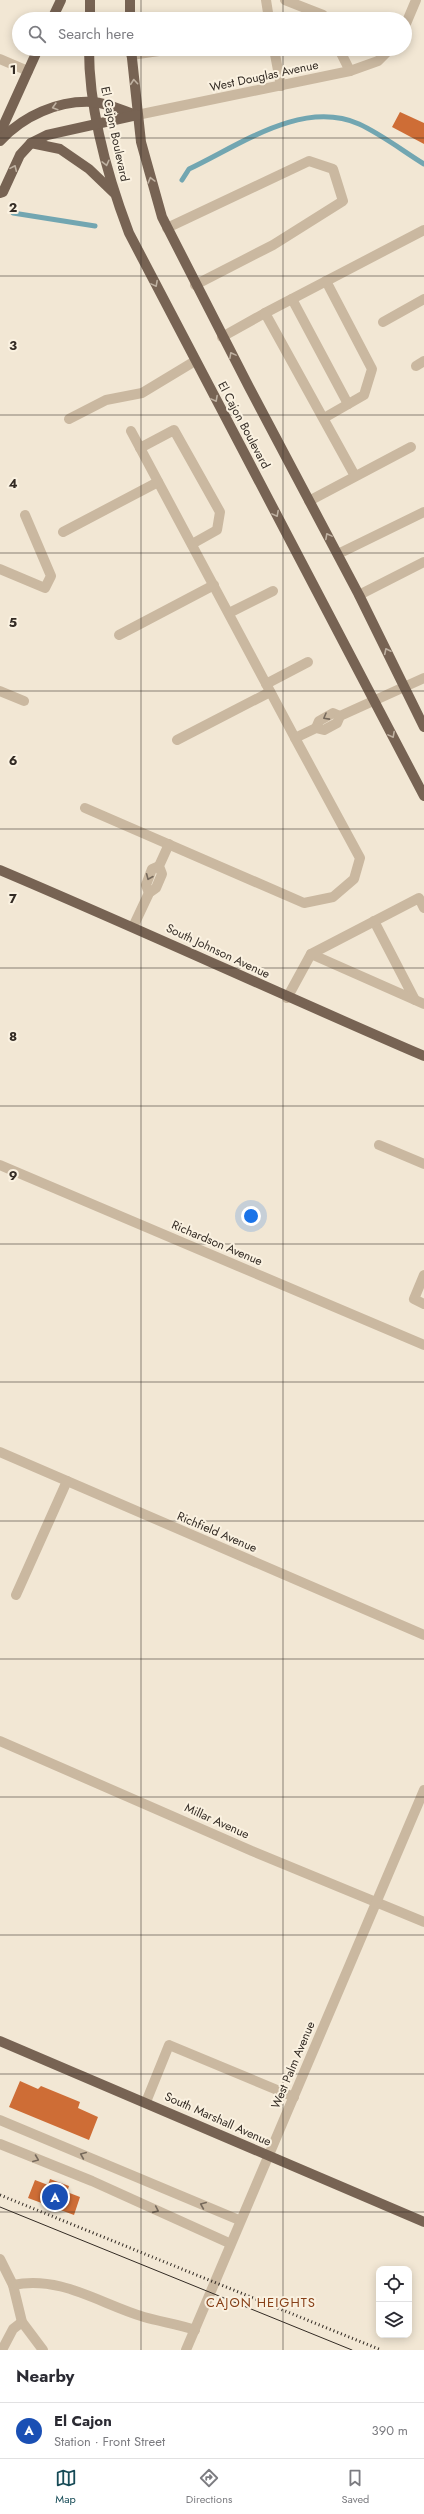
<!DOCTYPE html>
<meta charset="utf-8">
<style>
:root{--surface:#fff;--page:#f7f7f7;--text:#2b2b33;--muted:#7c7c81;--line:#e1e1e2;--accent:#174b57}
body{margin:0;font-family:Jost,sans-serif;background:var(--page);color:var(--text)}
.controls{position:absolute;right:12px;bottom:12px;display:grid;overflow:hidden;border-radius:8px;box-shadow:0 2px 10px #0003}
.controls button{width:36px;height:36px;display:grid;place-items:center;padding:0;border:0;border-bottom:1px solid var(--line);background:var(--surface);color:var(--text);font:20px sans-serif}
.you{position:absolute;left:251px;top:1216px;width:14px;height:14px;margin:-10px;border:3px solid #fff;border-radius:50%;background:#1a73e8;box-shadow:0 0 0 6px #1a73e833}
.badge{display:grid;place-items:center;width:26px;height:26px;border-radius:50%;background:var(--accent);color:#fff;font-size:13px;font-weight:700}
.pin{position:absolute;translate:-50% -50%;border:2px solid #fff;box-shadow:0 1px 4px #0006}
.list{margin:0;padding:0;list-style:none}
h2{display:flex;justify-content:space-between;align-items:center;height:52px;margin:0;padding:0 16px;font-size:17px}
h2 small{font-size:13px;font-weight:400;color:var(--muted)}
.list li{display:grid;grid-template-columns:26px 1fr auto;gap:12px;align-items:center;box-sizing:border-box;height:56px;padding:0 16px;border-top:1px solid var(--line)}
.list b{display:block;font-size:15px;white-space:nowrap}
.list p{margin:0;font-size:13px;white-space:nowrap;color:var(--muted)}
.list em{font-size:13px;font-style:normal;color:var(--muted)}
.icon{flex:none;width:22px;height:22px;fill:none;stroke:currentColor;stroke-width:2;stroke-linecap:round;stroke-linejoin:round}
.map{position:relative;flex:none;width:424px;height:2350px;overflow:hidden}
.search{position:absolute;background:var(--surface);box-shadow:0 2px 10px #0003;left:12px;right:12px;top:12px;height:44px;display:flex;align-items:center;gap:10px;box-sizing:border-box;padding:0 14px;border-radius:22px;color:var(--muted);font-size:15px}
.sheet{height:108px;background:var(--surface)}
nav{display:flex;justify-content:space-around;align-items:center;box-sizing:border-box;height:56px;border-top:1px solid var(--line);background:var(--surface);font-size:11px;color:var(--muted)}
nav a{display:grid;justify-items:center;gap:2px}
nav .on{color:var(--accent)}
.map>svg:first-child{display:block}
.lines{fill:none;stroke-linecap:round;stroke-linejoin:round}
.stream{stroke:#72a6b1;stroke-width:5}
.building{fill:#ce6d36}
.minor{stroke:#cab8a0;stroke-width:10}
.major{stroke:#776353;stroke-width:10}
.tram{stroke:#332b24;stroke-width:1}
.rail{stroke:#332b24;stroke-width:3;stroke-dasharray:1 3;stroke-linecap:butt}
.oneway{stroke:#bfb1a1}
.oneway2{stroke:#776a5c}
.grid{fill:none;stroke:#332b24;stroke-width:1;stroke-opacity:0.55}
.labels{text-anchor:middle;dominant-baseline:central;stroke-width:4;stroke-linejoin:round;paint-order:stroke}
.street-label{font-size:12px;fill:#332b24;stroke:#faf1e0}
.neighbourhood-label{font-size:13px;letter-spacing:1px;fill:#874018;stroke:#faf1e0}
.grid-label{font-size:13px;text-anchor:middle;font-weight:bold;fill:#332b24;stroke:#faf1e0;stroke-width:4;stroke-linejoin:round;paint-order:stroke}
</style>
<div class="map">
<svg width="424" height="2350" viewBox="0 0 424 2350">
<rect width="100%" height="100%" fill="#f2e7d4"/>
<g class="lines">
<!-- stream -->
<g class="stream">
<path d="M182,180l7,-11c51,-24 113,-70 170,-45 22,10 44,27 65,40"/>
<path d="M13,213l82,13"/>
</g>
</g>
<!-- building -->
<g class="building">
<path d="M400,112l24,11v21l-32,-17z"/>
<path d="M20,2081l18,8 3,-3 39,16 -2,6 20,9 -9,23 -80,-33z"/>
<path d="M50,2179l19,7 -2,6 13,5 -6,18 -46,-17 7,-18 13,5z"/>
</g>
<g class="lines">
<!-- minor -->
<g class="minor">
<path d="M266,0l3,19"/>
<path d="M285,0l38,15 2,4"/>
<path d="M405,26l11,-26"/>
<path d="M274,49l7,37"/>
<path d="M339,49l11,22"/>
<path d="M131,55l42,-6"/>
<path d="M0,59l28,12"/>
<path d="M137,115l213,-44 28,-10 12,-12"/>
<path d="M167,228l142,-67 24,8 10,32 -70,44 -78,40"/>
<path d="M292,299l56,105"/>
<path d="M383,322l41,-23"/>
<path d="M222,337l43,-24"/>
<path d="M416,366l8,-5"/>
<path d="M324,418l40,-23 8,-26 -46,-88"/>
<path d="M69,419l37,-19 36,-7 53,-32"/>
<path d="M131,431l164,307"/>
<path d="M140,448l34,-18 46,82 -3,18 -25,14"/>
<path d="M355,476l-90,-163 159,-83"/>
<path d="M309,501l102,-54"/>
<path d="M63,532l95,-50"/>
<path d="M338,554l86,-42"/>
<path d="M0,569l45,19 6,-12 -26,-61"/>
<path d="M359,595l65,-33"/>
<path d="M229,613l44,-22"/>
<path d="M119,635l95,-50"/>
<path d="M266,684l42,-22"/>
<path d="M0,691l24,10"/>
<path d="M316,728l3,-7 14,-8 7,3"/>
<path d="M177,740l93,-48"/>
<path d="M85,808l219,95 29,-6 21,-18 6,-21 -65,-120 21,-10 8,2 13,-7 3,-7 84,-38"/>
<path d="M149,893l-3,-8 6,-16 7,-3"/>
<path d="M374,921l41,79"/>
<path d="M133,927l16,-34 7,-5 6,-14 -3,-8 10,-22"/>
<path d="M311,954l113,50"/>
<path d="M287,998l24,-44 108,-56 5,10"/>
<path d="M379,1145l45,19"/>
<path d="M0,1165l424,180"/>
<path d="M424,1275l-10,24 10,5"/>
<path d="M0,1452l424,183"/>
<path d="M16,1595l51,-114"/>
<path d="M0,1741l252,110 172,71"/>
<path d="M146,2102l23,-57 125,52"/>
<path d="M0,2120l239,100"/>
<path d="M0,2144l92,37 137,62"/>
<path d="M0,2259l13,26 9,37 21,28"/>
<path d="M13,2285c48,-10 87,19 131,32 17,5 34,7 51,13"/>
<path d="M2,2350l11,-21 9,-7"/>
<path d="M186,2350l238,-560"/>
</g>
<!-- major -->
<g class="major">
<path d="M130,0v19"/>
<path d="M52,19l9,-19"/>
<path d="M90,19v-19"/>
<path d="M89,49c0,63 18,126 40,184l295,563"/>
<path d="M131,49l10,93 21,75 87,170 110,208 65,132"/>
<path d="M0,133l38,-84"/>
<path d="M0,141c23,-25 58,-41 93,-39 14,1 31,9 44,13"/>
<path d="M31,143l29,6 29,20 25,24"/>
<path d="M0,193l3,-1 17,-37 11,-12 16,-8 90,-20"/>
<path d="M0,870c142,60 282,125 424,186"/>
<path d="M0,2041l424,181"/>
</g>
<!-- tram -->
<path class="tram" d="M0,2207l352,143"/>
<!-- rail -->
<path class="rail" d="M0,2195l381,155"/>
</g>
<!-- one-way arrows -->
<defs><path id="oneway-chevron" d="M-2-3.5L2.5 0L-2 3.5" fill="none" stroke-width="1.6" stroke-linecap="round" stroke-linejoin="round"/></defs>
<g class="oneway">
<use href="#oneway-chevron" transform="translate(134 82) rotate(-95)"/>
<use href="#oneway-chevron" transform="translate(55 107) rotate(164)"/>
<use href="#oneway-chevron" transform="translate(106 163) rotate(76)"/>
<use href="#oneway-chevron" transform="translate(14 168) rotate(-66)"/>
<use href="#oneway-chevron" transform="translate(151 180) rotate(-105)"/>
<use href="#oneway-chevron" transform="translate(155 284) rotate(62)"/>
<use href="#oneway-chevron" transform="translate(232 355) rotate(-118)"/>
<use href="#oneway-chevron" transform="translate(215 399) rotate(62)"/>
<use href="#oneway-chevron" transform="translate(276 514) rotate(62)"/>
<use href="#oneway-chevron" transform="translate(328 536) rotate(-118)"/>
<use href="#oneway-chevron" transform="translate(387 651) rotate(-116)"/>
<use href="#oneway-chevron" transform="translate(392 735) rotate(62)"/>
</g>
<g class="oneway2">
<use href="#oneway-chevron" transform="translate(326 717) rotate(151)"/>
<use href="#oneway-chevron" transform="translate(149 877) rotate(113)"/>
<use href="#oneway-chevron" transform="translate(83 2155) rotate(-157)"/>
<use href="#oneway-chevron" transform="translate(36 2159) rotate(22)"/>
<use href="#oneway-chevron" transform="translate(203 2205) rotate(-157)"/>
<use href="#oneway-chevron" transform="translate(156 2210) rotate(24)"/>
</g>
<!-- grid -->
<path class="grid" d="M141,0v19M283,0v19M141,49v2301M283,49v2301M0,138h424M0,276h424M0,415h424M0,553h424M0,691h424M0,829h424M0,968h424M0,1106h424M0,1244h424M0,1382h424M0,1521h424M0,1659h424M0,1797h424M0,1935h424M0,2074h424M0,2212h424"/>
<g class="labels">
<!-- street labels -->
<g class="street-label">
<text transform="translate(264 76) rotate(-12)">West Douglas Avenue</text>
<text transform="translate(115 134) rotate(78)">El Cajon Boulevard</text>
<text transform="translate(244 425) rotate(62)">El Cajon Boulevard</text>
<text transform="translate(218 951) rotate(25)">South Johnson Avenue</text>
<text transform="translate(217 1243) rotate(23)">Richardson Avenue</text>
<text transform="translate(217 1532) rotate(23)">Richfield Avenue</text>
<text transform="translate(217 1821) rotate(24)">Millar Avenue</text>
<text transform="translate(293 2065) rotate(-67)">West Palm Avenue</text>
<text transform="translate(218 2119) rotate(24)">South Marshall Avenue</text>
</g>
<!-- neighbourhood labels -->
<g class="neighbourhood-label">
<text x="261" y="2302">CAJON HEIGHTS</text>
</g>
</g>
<g class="grid-label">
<text x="13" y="74">1</text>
<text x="13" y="212">2</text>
<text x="13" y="350">3</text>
<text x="13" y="488">4</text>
<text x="13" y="627">5</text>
<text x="13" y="765">6</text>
<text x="13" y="903">7</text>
<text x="13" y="1041">8</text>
<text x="13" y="1180">9</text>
</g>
</svg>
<div class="controls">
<button><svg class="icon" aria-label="locate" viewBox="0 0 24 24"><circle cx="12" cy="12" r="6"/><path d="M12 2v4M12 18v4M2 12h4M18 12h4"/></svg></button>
<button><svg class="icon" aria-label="layers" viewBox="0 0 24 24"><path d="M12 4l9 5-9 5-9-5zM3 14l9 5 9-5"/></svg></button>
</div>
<div class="you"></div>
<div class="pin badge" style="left:55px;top:2197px;background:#1a4fb4">A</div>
<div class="search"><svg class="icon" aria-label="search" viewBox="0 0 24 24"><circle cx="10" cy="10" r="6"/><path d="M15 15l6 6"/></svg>Search here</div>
</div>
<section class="sheet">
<h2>Nearby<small></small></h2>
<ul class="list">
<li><span class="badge" style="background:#1a4fb4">A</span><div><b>El Cajon</b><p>Station · Front Street</p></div><em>390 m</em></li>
</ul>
</section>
<nav>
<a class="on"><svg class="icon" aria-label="map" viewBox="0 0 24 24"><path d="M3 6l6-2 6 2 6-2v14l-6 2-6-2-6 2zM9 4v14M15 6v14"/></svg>Map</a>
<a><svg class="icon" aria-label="directions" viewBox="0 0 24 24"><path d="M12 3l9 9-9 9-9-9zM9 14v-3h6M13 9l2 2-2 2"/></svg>Directions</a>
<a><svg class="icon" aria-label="saved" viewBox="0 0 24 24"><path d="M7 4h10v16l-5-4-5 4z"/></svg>Saved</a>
</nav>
